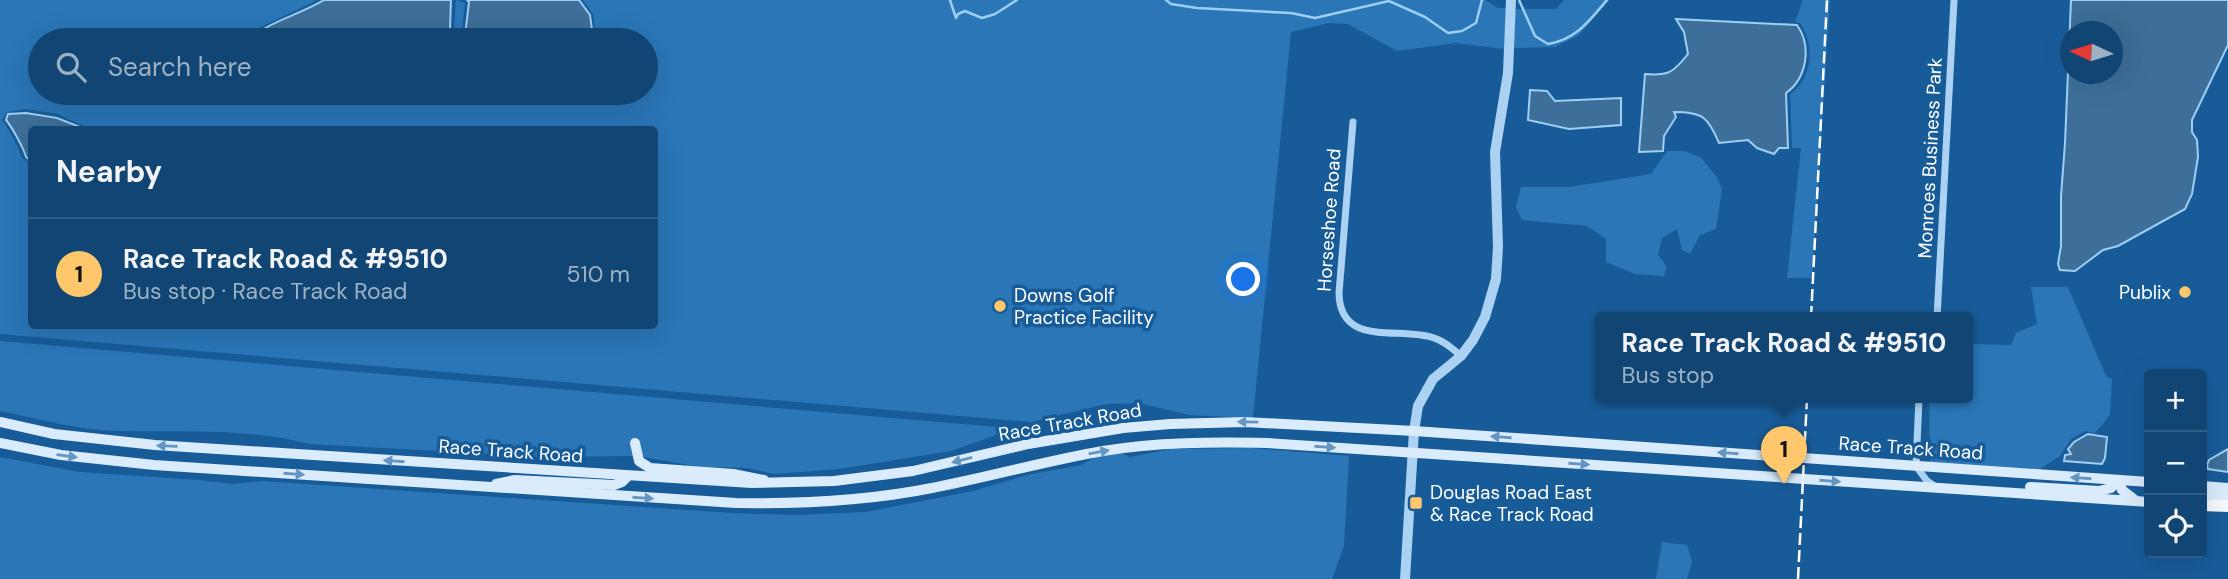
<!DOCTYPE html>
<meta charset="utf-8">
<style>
:root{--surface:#114573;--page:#1a4c78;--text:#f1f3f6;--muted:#9cb1c4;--line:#305d85;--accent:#ffc76c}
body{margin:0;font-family:"DM Sans",sans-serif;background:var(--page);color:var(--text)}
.controls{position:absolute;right:21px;bottom:21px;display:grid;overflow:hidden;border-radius:7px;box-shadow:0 7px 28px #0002}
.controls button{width:63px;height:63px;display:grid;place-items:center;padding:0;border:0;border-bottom:2px solid var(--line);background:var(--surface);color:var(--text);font:35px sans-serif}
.compass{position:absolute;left:2060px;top:21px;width:63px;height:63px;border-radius:50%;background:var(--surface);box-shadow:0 7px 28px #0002;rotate:274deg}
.you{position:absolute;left:1244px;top:280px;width:24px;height:24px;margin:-18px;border:5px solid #fff;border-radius:50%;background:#1a73e8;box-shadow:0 0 0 10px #1a73e833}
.badge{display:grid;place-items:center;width:46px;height:46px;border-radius:50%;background:var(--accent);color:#111;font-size:23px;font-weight:700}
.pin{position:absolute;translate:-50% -58px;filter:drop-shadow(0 2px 4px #0008)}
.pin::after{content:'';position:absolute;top:37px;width:24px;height:21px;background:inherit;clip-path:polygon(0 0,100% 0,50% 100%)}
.popup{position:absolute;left:1595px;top:312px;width:378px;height:91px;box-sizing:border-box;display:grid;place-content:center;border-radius:7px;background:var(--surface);filter:drop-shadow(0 2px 5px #0005);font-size:23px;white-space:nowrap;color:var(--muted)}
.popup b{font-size:26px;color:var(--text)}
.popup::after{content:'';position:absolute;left:50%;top:100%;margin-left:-14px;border:14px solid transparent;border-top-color:var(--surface)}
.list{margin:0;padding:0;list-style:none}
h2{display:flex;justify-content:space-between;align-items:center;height:91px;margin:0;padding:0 28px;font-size:30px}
h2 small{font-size:23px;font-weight:400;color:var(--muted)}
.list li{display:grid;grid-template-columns:46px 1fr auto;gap:21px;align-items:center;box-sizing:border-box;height:112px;padding:0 28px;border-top:2px solid var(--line)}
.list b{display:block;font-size:26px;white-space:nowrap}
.list p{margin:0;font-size:23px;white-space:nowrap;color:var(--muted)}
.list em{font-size:23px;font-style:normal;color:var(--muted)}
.icon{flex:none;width:38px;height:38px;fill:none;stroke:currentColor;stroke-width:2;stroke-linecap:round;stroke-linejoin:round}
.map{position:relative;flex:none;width:2228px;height:579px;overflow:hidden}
.search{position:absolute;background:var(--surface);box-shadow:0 7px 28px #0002;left:28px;top:28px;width:630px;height:77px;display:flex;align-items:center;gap:18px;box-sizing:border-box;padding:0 24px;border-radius:38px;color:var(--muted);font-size:26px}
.panel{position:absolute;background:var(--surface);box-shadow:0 7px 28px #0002;left:28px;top:126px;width:630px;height:203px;border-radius:7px}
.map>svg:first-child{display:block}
.green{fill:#2a76b7;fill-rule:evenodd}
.water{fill:#3e6f9a;stroke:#9ecef4;stroke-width:2;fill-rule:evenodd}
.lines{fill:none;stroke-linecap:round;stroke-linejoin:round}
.stream{stroke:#9ecef4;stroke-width:2.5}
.minor{stroke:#abd2f2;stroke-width:7}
.tertiary{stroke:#abd2f2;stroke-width:10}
.secondary{stroke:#daecfc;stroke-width:10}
.primary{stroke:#f6faff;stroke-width:12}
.rail{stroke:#fff;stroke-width:2.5;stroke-dasharray:12 5;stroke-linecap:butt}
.oneway{fill:#6596c1}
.poi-dot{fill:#ffc76c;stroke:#175c99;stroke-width:2.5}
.labels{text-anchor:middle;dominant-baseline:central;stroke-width:7;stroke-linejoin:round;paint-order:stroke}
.street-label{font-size:19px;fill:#fff;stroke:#175c99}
.poi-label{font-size:19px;fill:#fff;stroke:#175c99;text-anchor:start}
</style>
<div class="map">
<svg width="2228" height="579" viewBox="0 0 2228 579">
<rect width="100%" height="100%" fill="#175c99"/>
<!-- green -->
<g class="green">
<path d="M0,0h317l-64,31 -10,9h-203v53h185l3,2 94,7 38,-1 29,-8 58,3 29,-3h170v-53h-52l2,-3 -3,-23 -10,-14h902l13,8h8l-2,41 -48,-6 -59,8 -49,-27 -19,-1 -38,9 -38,386 -64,-3 -50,-12 -32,1 -76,18 -1031,-88zM26,109l32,5 34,16h562v196h-622l-1,-162 -9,-6c-2,-8 -14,-30 -20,-38l5,-8z"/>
<path d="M456,0l9,3 -3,27 -8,-3z"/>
<path d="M1564,0h45l-30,35 -24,12 -41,1 1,-39h41z"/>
<path d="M1803,0h27l-18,278h-25l14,-130h-9l-2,-54c23,-15 25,-50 10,-71l-5,-1z"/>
<path d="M1667,151h18l16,7 16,19 5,12 -6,40 -16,6 -10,19 -8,-4 -5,-21 -15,9 -4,17 9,12 -3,9 -29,-2 -29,-12v-23l-19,-13 -65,-6 -6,-13 5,-20h48l82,-13z"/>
<path d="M2031,287h37l38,89 6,3 -2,36 -15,18 -10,-2 -14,8 -11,17 -23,15 -107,-8 -1,-65h39v-54l43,1 5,-12 21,-9z"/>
<path d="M0,341l963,83 48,4 -23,10 -37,13 -112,18 -65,5 -27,-6 -46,-1 -59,-10 -3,-18 -9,1 3,16 -83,1 -241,-13c-59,-16 -126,-12 -187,-13 -41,0 -82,-12 -122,-20z"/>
<path d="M1250,448l99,8 -5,90 -12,33h-1332v-122l80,15 119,8 34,4 29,-3 470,32 65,2 69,-3 107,-21 54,-16 54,-10 17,-9 23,-3 9,4 41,-8z"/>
<path d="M1662,542l25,3 5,17 -5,17h-31z"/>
</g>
<!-- water -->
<g class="water">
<path d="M324,0h127l-1,29 15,6 4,-33 -2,-2h112l11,15 3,22 -4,3h-341c22,-19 51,-25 76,-40z"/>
<path d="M2071,0h157v45l-36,75v12l5,8 1,17 -6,37 -7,15 -67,37 -15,4 -28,21 -15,-1 -2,-6 3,-18v-50l4,-53zM2070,32h42v42h-42z"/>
<path d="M1676,19l121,6c15,21 10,53 -11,68l2,55h-9l-5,6 -17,-6 -9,-8 -29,3c-11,-26 -16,-31 -45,-31l2,5 -12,19 -1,15 -24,1 6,-78c23,2 28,-1 43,-20l-4,-22z"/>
<path d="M1530,90l17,1 8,10 66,-3v27l-52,4 -41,-9z"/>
<path d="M239,93h137c-44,12 -92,4 -137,0z"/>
<path d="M26,113l31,5 28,11 -53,1 -1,31 -5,-4c-2,-8 -14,-30 -20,-37l2,-6z"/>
<path d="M2088,434l19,3 -2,21 -3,6 -38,-3 1,-6 6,-1 -3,-5 6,-7z"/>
<path d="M2228,449v23l-20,-3 -1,-4 2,-5z"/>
</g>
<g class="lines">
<!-- stream -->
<g class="stream">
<path d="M950,0l6,18 2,-4 7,-3 17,7 13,-4 22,-14"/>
<path d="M1166,0l5,4 26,4 94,5 24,5 74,-17 36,16 23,16 14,-2 14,-8 6,-23"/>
<path d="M1519,0l16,36 13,8c28,-4 42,-24 59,-44"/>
</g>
<!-- minor -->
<g class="minor">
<path d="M1353,122l-14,171c1,55 60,33 95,45 10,3 19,11 27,18"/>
<path d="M1937,318l17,-318"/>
<path d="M1919,398l-3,68 11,15 9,6"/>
</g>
<!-- tertiary -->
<path class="tertiary" d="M1405,579l9,-148 4,-25 15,-27 28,-23 12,-16 12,-23 11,-38 2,-32 -3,-95 13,-79 3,-73"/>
<!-- secondary -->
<g class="secondary">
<path d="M0,422l54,12 101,11 597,38 82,-2 79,-10 115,-27 95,-16 47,-4 75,-2 169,9 735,51"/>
<path d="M0,443l61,12 93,10 582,38c66,1 131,-2 196,-15 57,-11 113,-27 171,-37 54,-9 109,-9 164,-8l882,59"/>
<path d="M635,443l4,18 11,7 83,6 31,6"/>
<path d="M496,484l19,-4 99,5 8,-3 5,-5"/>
<path d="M2202,486l26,2"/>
<path d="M2030,487l69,4 12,-3 8,-8 3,10 13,10"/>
<path d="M2202,494l26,2"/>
</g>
<!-- primary -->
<path class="primary" d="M2202,505l26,1"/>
<!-- rail -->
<g class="rail">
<path d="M1811,318l16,-318"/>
<path d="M1798,579l9,-181"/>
</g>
</g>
<!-- one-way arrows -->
<defs><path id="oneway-solid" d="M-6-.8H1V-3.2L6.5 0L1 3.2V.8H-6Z" transform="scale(1.75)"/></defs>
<g class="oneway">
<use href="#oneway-solid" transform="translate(1248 422) rotate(-179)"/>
<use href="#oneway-solid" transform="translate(1501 437) rotate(-176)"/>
<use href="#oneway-solid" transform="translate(167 446) rotate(-178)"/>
<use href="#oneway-solid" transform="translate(1325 447) rotate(4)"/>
<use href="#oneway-solid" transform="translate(1099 452) rotate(-10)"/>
<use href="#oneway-solid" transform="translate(1728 453) rotate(-176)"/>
<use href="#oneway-solid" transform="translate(67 456) rotate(8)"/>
<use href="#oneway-solid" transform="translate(962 460) rotate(166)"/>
<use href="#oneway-solid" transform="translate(394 461) rotate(-176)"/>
<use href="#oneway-solid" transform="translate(1579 464) rotate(4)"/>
<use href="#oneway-solid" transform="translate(294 474) rotate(4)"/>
<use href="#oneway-solid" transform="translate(2081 478) rotate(-176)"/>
<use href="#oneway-solid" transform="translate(1830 481) rotate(4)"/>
<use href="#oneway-solid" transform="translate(643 498) rotate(4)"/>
</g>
<!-- markers -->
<g class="poi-dot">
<circle cx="2185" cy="292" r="7"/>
<circle cx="1000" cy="306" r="7"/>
<rect x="1409" y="496" width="14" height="14" rx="3.5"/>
</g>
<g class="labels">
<!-- street labels -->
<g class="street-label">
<text transform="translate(1930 158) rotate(-87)">Monroes Business Park</text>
<text transform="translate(1329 220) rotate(-86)">Horseshoe Road</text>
<text transform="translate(1070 422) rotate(-10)">Race Track Road</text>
<text transform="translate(1911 448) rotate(4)">Race Track Road</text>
<text transform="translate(511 451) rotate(4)">Race Track Road</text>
</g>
<!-- poi labels -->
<g class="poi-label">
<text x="2171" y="292" text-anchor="end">Publix</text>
<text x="1014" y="295">Downs Golf<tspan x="1014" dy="22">Practice Facility</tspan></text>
<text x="1430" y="492">Douglas Road East<tspan x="1430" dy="22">&amp; Race Track Road</tspan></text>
</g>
</g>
</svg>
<div class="controls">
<button>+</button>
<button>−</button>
<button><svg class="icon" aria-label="locate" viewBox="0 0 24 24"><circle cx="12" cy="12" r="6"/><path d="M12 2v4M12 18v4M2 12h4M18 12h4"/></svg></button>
</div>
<svg class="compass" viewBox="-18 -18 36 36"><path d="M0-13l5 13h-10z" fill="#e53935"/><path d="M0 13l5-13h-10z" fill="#9cb1c4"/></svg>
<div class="you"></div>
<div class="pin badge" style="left:1784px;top:484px">1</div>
<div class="popup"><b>Race Track Road &amp; #9510</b>Bus stop</div>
<div class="search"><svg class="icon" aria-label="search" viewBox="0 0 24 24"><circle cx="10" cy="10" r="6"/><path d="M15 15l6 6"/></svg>Search here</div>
<section class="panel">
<h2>Nearby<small></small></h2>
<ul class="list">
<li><span class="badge">1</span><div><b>Race Track Road &amp; #9510</b><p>Bus stop · Race Track Road</p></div><em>510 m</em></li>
</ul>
</section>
</div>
